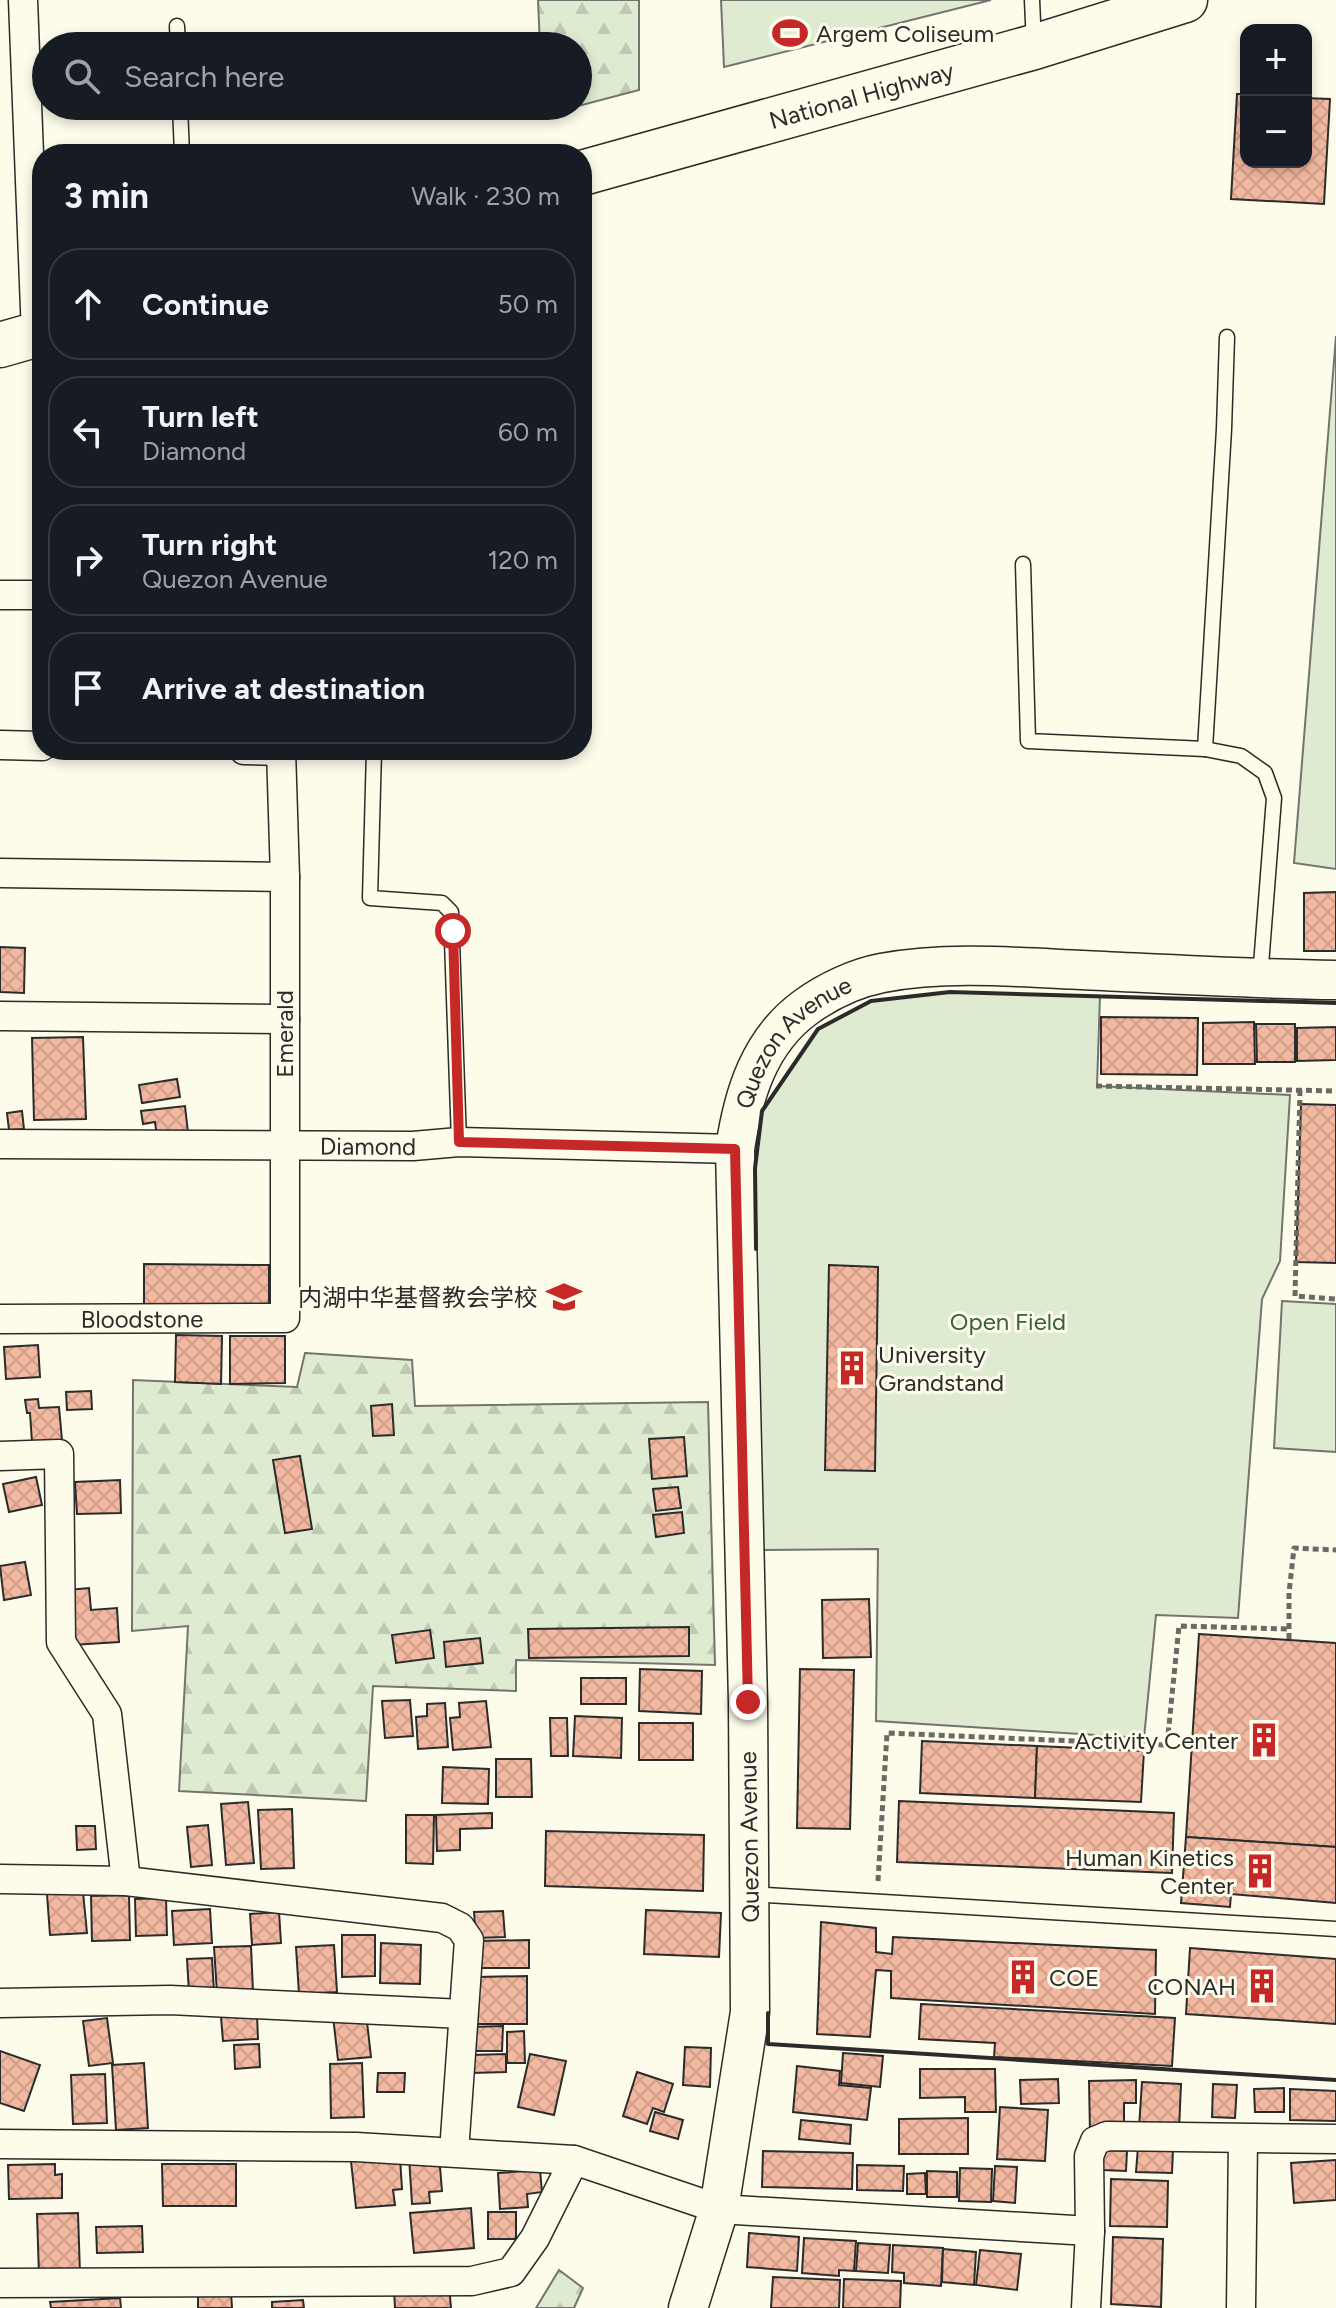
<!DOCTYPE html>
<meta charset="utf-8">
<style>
:root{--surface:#171b24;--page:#20242c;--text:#f1f3f6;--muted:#9ea1a6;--line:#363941}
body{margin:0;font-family:Figtree,"Noto Sans SC",sans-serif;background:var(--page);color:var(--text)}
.controls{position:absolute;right:24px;top:24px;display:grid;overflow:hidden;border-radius:16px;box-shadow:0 4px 12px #0003}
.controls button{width:72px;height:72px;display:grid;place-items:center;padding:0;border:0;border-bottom:2px solid var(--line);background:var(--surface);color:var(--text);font:40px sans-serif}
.stop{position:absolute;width:24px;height:24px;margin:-18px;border:6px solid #c62828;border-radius:50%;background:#fff}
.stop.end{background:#c62828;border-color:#fff;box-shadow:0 2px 8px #0008}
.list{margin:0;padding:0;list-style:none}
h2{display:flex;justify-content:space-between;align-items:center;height:104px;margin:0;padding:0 32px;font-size:34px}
h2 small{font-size:26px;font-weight:400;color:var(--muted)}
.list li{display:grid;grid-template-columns:52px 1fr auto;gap:24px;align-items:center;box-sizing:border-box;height:112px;margin:0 16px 16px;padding:0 16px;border:2px solid var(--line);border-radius:32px}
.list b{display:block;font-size:30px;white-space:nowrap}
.list p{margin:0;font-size:26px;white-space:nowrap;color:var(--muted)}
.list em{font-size:26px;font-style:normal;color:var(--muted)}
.icon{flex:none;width:44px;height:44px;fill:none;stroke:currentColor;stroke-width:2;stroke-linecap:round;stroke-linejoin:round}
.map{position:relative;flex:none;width:1336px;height:2308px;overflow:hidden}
.search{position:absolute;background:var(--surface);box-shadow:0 4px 12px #0003;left:32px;top:32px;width:560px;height:88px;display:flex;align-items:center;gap:20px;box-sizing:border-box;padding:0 28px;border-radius:44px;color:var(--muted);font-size:30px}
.panel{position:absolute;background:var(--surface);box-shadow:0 4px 12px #0003;left:32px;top:144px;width:560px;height:616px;border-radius:32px}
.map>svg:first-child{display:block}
.green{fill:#deebd1;stroke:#74746e;stroke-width:2}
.forest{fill:url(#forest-firs);stroke:#74746e;stroke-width:2}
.building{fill:url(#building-cross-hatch);stroke:#2b2b2b;stroke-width:2}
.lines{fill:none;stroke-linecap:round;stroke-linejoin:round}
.lane-casing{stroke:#2b2b2b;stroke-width:17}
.street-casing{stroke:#2b2b2b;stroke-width:31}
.secondary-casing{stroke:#2b2b2b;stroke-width:41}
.primary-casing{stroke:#2b2b2b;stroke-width:47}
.path{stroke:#6a6964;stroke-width:5;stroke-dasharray:6 4;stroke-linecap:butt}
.lane{stroke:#fdfbea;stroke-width:14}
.street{stroke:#fdfbea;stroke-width:28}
.secondary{stroke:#fdfbea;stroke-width:38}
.primary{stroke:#fdfbea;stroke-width:44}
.wall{stroke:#2b2b2b;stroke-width:4}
.route{stroke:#c62828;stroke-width:10}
.labels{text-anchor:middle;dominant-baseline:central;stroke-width:6;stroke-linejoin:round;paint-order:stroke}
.poi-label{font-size:24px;fill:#2b2b2b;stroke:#fdfbea;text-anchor:end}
.street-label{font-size:24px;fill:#2b2b2b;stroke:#fdfbea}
.park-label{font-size:24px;fill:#34623c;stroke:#fdfbea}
</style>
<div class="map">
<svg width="1336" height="2308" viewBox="0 0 1336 2308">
<defs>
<pattern id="forest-firs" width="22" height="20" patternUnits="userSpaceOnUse" patternTransform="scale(2)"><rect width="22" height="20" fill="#deebd1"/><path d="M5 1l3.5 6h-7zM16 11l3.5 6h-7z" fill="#bfcab4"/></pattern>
<pattern id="building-cross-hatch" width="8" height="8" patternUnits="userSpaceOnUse" patternTransform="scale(2)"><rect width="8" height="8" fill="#f2b8a0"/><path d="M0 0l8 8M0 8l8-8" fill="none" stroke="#d09e8a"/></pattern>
</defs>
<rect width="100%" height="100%" fill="#fdfbea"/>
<!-- green -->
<g class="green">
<path d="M721,0h270l-267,67z"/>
<path d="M1336,336v533l-42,-6z"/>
<path d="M950,992l150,4 -3,90 193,9 -10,166 -18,38 -24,319 -82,-3 -12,123 -268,-17 2,-172 -118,1 -5,-382 7,-57 56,-82 53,-28z"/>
<path d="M1282,1301l54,3v148l-62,-4z"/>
</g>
<!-- forest -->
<g class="forest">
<path d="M538,0h101v90l-95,25 -1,-9h35v-60h-38z"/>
<path d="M305,1353l107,7 3,46 293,-4 7,263 -199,-5v31l-143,-5 -7,115 -187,-10 9,-165 -56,5 1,-251 164,7z"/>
<path d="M559,2270l24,18 -9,20h-38z"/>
</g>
<!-- building -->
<g class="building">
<path d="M1237,94h9v68h60v-64l24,1 -6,105 -93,-5z"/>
<path d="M1336,892v59h-32v-58z"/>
<path d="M0,947l25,1 -1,45 -24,-1z"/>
<path d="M1101,1017l97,1 -1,57 -96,-1z"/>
<path d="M1254,1022l1,42h-52v-41z"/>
<path d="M1256,1024h39v38h-38z"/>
<path d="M1336,1027v33l-39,1v-33z"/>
<path d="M83,1037l3,82 -52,1 -2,-82z"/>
<path d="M177,1079l3,18 -38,6 -3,-18z"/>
<path d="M1301,1104l35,1v158l-40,-1z"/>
<path d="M185,1106l3,27 -31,4 -2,-15 -12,2 -2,-13z"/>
<path d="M22,1111l2,18 -15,1 -2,-17z"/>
<path d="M144,1264l125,1v46l-125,-2z"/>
<path d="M829,1265l49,2 -3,204 -50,-1z"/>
<path d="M176,1335l46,1 -1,48 -46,-2z"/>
<path d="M230,1336h55v47l-55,1z"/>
<path d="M38,1345l2,32 -34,2 -2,-32z"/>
<path d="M91,1391l1,18 -25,1 -1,-18z"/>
<path d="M38,1399l1,9 20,-1 3,33 -30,2 -2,-29h-3l-2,-13z"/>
<path d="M392,1404l2,31 -21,1 -2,-30z"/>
<path d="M684,1437l3,39 -35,3 -3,-40z"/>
<path d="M300,1456l12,73 -27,4 -12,-73z"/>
<path d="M36,1477l6,28 -33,7 -6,-28z"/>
<path d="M120,1480l1,33 -44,1 -2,-32z"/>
<path d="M678,1487l3,21 -25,3 -3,-22z"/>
<path d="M682,1512l2,21 -28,4 -3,-22z"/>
<path d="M25,1562l6,33 -27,5 -4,-34z"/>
<path d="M89,1588l2,22 26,-2 2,34 -47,3 -4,-55z"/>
<path d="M869,1599l2,58 -48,1 -1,-58z"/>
<path d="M689,1627v29l-160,2 -1,-29z"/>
<path d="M430,1630l4,28 -38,5 -4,-28z"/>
<path d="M1199,1634l137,9v204l-150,-10z"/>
<path d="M480,1638l3,25 -37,4 -2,-25z"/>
<path d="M640,1669l62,2 -1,43 -62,-3z"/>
<path d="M800,1669l54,1 -4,159 -53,-1z"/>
<rect x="581" y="1678" width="45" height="26"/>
<path d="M410,1700l3,36 -28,2 -3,-37z"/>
<path d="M486,1701l5,46 -38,3 -3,-32 10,-1 -1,-14z"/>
<path d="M445,1703l3,44 -30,2 -2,-32 11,-1v-12z"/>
<path d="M575,1716l47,2 -1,40 -48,-2z"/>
<path d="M550,1718h17l1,38h-17z"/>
<rect x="639" y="1723" width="54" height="37"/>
<path d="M922,1741l115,5 -2,52 -115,-5z"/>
<path d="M1037,1746l107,5 -3,51 -106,-4z"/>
<path d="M496,1759h35l1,38h-36z"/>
<path d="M443,1767l46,2 -1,35 -46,-1z"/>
<path d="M899,1801l275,12 -2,60 -275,-11z"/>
<path d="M248,1802l6,61 -28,2 -5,-61z"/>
<path d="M292,1809l2,59 -33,1 -3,-59z"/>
<path d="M492,1813v15l-32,1v21l-23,1 -1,-36z"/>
<path d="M406,1815h28l-1,49 -27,-1z"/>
<path d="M208,1825l4,40 -21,2 -4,-40z"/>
<path d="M76,1826h19l1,23 -19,1z"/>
<path d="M546,1831l158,4 -1,56 -158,-5z"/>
<path d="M1186,1837l150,10v56l-105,-9 -1,13 -49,-4z"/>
<path d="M83,1892l4,41 -37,2 -3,-41z"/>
<path d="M129,1895l1,45 -38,1 -1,-45z"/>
<path d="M166,1898l1,37 -31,1 -1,-37z"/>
<path d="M210,1909l2,34 -38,2 -2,-34z"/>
<path d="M646,1910l75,3 -2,44 -75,-3z"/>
<path d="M503,1911l2,26 -29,1 -2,-26z"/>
<path d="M279,1912l2,31 -29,2 -2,-31z"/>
<path d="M821,1922l55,6v24l16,2 1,-17 263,13 -1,64 -264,-16v-27l-15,-1 -6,67 -53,-3z"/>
<path d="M342,1935h33v41l-33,1z"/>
<path d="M529,1940v28h-53l-1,-27z"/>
<path d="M381,1943l40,2 -1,39 -40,-1z"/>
<path d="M334,1945l3,47 -38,2 -3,-47z"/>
<path d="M251,1946l2,46 -36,1 -3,-46z"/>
<path d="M1190,1948l146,11v65l-150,-10z"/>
<path d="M212,1958l2,34 -25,1 -2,-34z"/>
<path d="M527,1976v48h-50v-47z"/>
<path d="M921,2004l254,14 -3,48 -178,-9 1,-14 -76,-4z"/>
<path d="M366,2013l5,44 -33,3 -5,-44z"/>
<path d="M257,2015l1,24 -35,2 -2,-24z"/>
<path d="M107,2018l6,45 -24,3 -6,-45z"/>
<path d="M503,2026l-1,25h-32v-24z"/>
<path d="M524,2031l1,32h-18v-31z"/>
<path d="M259,2044l1,23 -25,2 -1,-24z"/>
<path d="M685,2047l26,1 -1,39 -27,-2z"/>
<path d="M0,2051l40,14 -16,46 -24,-8z"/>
<path d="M843,2053l40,3 -3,31 -39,-4z"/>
<path d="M506,2054v18l-35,1v-18z"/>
<path d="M530,2054l36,7 -12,54 -36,-8z"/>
<path d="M144,2063l4,65 -32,2 -4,-65z"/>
<path d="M362,2063l2,54 -33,1 -1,-54z"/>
<path d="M797,2066l43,5 -1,14 32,3 -4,32 -74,-8z"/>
<path d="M920,2069h75l1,43h-31v-15l-45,1z"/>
<path d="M637,2072l36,12 -9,28 -11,-4 -6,16 -24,-8z"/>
<path d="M378,2073h27l-1,19h-27z"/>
<path d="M105,2074l2,49 -34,1 -2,-49z"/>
<path d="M1058,2079l1,24 -38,1 -1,-24z"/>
<path d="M1136,2080v23h-12v29l-34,1 -1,-52z"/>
<path d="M1142,2082l39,2 -2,46 -40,-2z"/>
<path d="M1213,2084l24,1 -2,33 -23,-1z"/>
<path d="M1284,2088v24h-29l-1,-23z"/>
<path d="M1290,2089l46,2v30l-46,-1z"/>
<path d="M1000,2107l48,3 -3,51 -48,-2z"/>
<path d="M655,2112l28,8 -5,19 -28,-8z"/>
<path d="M968,2118v36h-69v-35z"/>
<path d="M801,2120l50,5 -1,19 -51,-5z"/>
<path d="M1138,2147l35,2 -1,24 -36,-1z"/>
<path d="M1103,2150l24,1 -1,20 -23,-1z"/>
<path d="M763,2151l90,2 -1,36 -90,-2z"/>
<path d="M439,2155l3,36 -13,1 1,11 -18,1 -3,-47z"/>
<path d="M400,2158l2,31 -9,1 2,15 -39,3 -5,-47z"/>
<path d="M1336,2160v40l-42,3 -3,-40z"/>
<path d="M55,2164v11l7,-1v24l-53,1 -1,-34z"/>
<path d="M162,2164h74v42h-73z"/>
<path d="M857,2165l47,1 -1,25 -46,-1z"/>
<path d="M995,2166l22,1 -2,36 -22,-2z"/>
<path d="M960,2168l32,1 -1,33 -32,-1z"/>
<path d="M540,2170l2,22 -15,2 1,13 -28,2 -2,-36z"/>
<path d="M927,2171l30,1v25h-30z"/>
<path d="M925,2173l1,21h-19v-20z"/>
<path d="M1111,2179l57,2 -1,46 -57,-1z"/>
<path d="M471,2208l3,40 -60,5 -4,-40z"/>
<rect x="488" y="2212" width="28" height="27"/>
<path d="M78,2213l2,61 -41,1 -2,-61z"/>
<path d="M142,2226l1,26 -46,1 -1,-26z"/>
<path d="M749,2233l50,4 -2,34 -50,-4z"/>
<path d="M1113,2237l50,2 -2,68 -50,-3z"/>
<path d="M804,2238l52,3 -2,30 -15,-1v6l-37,-3z"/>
<path d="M858,2243l32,2 -2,28 -32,-2z"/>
<path d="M893,2245l50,3 -2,38 -37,-3v-10l-12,-1z"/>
<path d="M943,2249l33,3 -2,33 -32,-3z"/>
<path d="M980,2250l41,4 -4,36 -41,-5z"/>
<path d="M773,2277l67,3 -1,28h-68z"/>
<path d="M844,2279l57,2 -1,27h-57z"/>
<path d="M449,2286l2,22h-56l-1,-18z"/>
<path d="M231,2292l1,16h-34v-14z"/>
<path d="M120,2298l1,10h-70l-1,-6z"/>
<path d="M303,2300l1,8h-32v-6z"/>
</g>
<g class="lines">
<!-- lane casing -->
<g class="lane-casing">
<g id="lane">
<path d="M1032,0l2,44"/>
<path d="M177,26l1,20"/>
<path d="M180,106l2,48"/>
<path d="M1227,337l-3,92 -19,320 36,7 24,17 9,25 -14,180"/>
<path d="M1023,564l5,177 177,8"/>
<path d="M374,750l-4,148 72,5 9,9 8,230"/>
<path d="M749,1894l587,35"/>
</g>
</g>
<!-- street casing -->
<g class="street-casing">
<g id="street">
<path d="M23,0l13,335"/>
<path d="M0,595h42"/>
<path d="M0,745l42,1"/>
<path d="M244,750l37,1"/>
<path d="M0,873l285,4"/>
<path d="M0,1016l285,3"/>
<path id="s1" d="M0,1144l413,2 46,-4 276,7"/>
<path id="s2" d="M0,1319l285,-1v-441l-4,-127"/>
<path d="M0,1456l59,-2 2,188 46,72 19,167"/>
<path d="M0,1879l126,2 316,37 18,9 9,13 -15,212"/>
<path d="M0,2003l170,-3 293,14"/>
<path d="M0,2144l356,3 218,13 145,49 371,22"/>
<path d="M0,2283l472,-2 39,-9 24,-34 39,-78"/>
<path d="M1086,2308l4,-77 -1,-75 6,-15 12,-5 229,3"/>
<path d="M1241,2308l2,-169"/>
</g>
</g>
<!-- secondary casing -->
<g class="secondary-casing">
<g id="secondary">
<path id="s3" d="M688,2308l31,-99 31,-197 -2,-310 -13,-553c8,-54 24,-108 71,-142 22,-16 50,-29 76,-34 65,-12 135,-6 200,-3 85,4 169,9 254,10"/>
</g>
</g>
<!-- primary casing -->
<g class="primary-casing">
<g id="primary">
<path id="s4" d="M582,173l452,-126 151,-47"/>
<path d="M0,345l42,-12"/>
</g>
</g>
<!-- path -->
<g class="path">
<path d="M1096,1086l240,5"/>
<path d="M1300,1090l-5,206 41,3"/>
<path d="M1289,1639v-46l5,-45 42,2"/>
<path d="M878,1881l9,-148 280,12 12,-119 110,3"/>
</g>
<!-- lane -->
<use href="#lane" class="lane"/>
<!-- street -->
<use href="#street" class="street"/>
<!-- secondary -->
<use href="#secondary" class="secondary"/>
<!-- primary -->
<use href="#primary" class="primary"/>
<!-- wall -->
<g class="wall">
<path d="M756,1249l-1,-81 7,-57 56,-82 53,-28 79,-9 386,11"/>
<path d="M768,2013v31l568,36"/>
</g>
</g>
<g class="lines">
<!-- route -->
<path class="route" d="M453,931l6,211 276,7 13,553"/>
</g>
<!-- icons -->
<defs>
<g id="stadium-bare" transform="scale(2.76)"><path d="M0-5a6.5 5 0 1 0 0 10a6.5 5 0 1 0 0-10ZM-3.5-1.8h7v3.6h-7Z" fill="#c62828" stroke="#fdfbea" stroke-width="2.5" paint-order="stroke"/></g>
<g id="school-bare" transform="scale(2.76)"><path d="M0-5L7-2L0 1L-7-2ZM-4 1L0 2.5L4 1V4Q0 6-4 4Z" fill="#c62828" stroke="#fdfbea" stroke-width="2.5" paint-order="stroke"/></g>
<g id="building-bare" transform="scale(2.76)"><path d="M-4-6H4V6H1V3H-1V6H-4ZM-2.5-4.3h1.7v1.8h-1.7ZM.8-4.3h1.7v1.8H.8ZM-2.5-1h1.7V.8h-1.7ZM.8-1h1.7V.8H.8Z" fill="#c62828" stroke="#fdfbea" stroke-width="2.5" paint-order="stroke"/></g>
</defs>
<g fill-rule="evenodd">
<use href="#stadium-bare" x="790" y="33"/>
<use href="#school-bare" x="564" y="1297"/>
<use href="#building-bare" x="852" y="1368"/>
<use href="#building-bare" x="1264" y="1740"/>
<use href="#building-bare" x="1260" y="1871"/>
<use href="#building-bare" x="1023" y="1977"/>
<use href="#building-bare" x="1262" y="1986"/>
</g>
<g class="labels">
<!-- poi labels -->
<g class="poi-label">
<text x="816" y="33" text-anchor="start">Argem Coliseum</text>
<text x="538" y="1297">内湖中华基督教会学校</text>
<text x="878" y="1354" text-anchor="start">University<tspan x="878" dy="28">Grandstand</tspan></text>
<text x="1238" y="1740">Activity Center</text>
<text x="1234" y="1857">Human Kinetics<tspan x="1234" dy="28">Center</tspan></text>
<text x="1049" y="1977" text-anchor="start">COE</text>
<text x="1236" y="1986">CONAH</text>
</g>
<!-- street labels -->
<g class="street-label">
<text stroke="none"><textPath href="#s4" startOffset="290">National Highway</textPath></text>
<text transform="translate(284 1034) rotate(-90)">Emerald</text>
<text stroke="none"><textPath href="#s3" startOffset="1294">Quezon Avenue</textPath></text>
<text stroke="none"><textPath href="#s1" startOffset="368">Diamond</textPath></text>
<text stroke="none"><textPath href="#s2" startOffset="142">Bloodstone</textPath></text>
<text transform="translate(749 1837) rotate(-91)">Quezon Avenue</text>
</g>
<!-- park labels -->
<g class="park-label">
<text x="1008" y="1321">Open Field</text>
</g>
</g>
</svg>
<div class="controls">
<button>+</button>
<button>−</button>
</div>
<div class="stop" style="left:453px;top:931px"></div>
<div class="stop end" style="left:748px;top:1702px"></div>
<div class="search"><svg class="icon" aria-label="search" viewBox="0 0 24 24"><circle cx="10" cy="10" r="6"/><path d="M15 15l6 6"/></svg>Search here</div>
<section class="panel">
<h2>3 min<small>Walk · 230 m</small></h2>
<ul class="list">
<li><svg class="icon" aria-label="ahead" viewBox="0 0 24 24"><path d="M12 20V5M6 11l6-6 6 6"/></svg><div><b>Continue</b></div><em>50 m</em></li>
<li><svg class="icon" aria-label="left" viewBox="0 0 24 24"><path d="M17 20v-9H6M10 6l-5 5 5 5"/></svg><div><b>Turn left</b><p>Diamond</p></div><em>60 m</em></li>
<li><svg class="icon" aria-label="right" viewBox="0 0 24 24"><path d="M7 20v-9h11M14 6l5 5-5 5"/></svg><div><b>Turn right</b><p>Quezon Avenue</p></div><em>120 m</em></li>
<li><svg class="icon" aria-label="arrive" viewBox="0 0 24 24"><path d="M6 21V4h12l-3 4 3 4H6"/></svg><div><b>Arrive at destination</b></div></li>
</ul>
</section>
</div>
